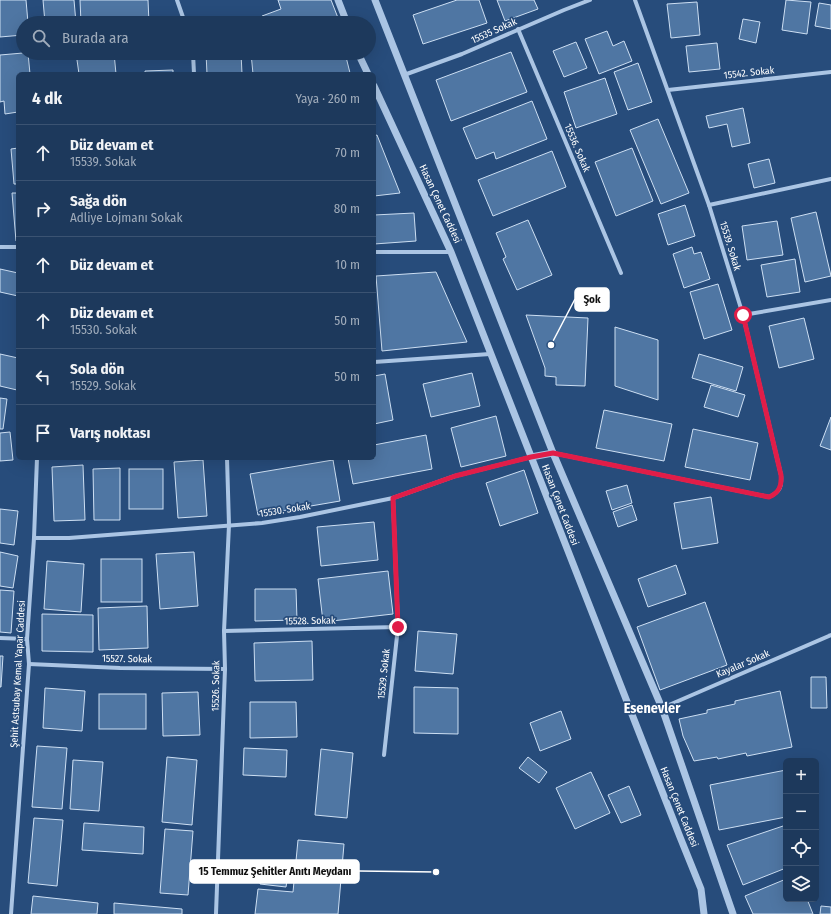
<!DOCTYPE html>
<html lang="tr">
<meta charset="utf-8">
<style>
:root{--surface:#1d395c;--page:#2a4465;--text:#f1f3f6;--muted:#a0acbb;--line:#3b5372}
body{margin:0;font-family:"Fira Sans Condensed",sans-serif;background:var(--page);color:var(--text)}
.controls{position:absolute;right:12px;bottom:12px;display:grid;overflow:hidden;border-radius:6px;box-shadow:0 4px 16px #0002}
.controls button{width:36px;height:36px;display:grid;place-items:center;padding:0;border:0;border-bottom:1px solid var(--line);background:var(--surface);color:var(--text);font:20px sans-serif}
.stop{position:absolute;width:12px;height:12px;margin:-9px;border:3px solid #e11d48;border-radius:50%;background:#fff}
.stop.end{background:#e11d48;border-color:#fff;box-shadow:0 1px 4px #0008}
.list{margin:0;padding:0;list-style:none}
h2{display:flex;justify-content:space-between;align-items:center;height:52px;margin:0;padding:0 16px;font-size:17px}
h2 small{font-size:13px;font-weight:400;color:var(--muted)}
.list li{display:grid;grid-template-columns:26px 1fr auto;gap:12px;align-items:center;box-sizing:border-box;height:56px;padding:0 16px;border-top:1px solid var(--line)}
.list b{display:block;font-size:15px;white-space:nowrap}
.list p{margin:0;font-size:13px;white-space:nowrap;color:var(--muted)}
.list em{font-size:13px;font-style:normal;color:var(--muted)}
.icon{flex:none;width:22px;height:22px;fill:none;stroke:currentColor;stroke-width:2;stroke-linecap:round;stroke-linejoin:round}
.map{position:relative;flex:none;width:831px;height:914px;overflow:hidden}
.search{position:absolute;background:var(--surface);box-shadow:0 4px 16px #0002;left:16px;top:16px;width:360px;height:44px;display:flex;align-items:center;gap:10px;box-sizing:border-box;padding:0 14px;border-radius:22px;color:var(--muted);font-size:15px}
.panel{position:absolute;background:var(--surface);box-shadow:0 4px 16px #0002;left:16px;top:72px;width:360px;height:388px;border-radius:6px}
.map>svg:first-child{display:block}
.building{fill:#4f76a3;stroke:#cddff3}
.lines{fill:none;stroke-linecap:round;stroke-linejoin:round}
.minor{stroke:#abc5e4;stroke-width:4}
.tertiary{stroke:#abc5e4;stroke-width:7}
.route{stroke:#e11d48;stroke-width:5}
.labels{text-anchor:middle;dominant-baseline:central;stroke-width:3.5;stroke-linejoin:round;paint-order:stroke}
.street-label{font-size:10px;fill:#fff;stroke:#274c7b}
.district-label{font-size:14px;font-weight:bold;fill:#fff;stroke:#274c7b}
.leader{fill:none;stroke:#fff;stroke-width:1.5}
.callout-dot{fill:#fff;stroke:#274c7b;stroke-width:1.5}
.callout{fill:#fff;stroke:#fff;stroke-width:1.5}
.callout-label{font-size:11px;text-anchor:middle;font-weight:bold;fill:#111}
</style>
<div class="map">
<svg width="831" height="914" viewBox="0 0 831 914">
<rect width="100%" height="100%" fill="#274c7b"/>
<!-- building -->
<g class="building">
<path d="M0,0h26l2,23h-5v12l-23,2z"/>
<path d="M43,0h31l2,23h-31z"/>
<path d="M80,0h68l1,23h-68z"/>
<path d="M278,0h53l9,23h-75l-3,-7 19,-7z"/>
<path d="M457,0h22l8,23 -64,21 -10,-29z"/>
<path d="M497,0h37l4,9 -33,12z"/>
<path d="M786,0l25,2 -4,32 -25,-4z"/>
<path d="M697,2l3,33 -29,3 -4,-34z"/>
<path d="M819,3l12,2v24l-16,-3z"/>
<path d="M743,19l17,3 -4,21 -17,-4z"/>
<path d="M607,31l6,15 11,-5 8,20 -33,13 -14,-35z"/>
<path d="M576,42l11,26 -23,9 -11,-26z"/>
<path d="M717,43l3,26 -31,3 -3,-26z"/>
<path d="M511,52l16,40 -76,29 -15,-41z"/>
<path d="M23,53h5l2,21h-12v38l-13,2 -1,-13 -4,1v-47z"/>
<path d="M76,53h38l2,21h-37z"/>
<path d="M206,53h35l1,21h-35z"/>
<path d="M251,53h94l5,20 -97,1z"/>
<path d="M638,63l14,39 -24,8 -14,-38z"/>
<path d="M173,70v4h-28v-3z"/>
<path d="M605,78l12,36 -41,14 -12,-36z"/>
<path d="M532,101l15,38 -51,20 -2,-7 -18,7 -13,-31z"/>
<path d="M743,108l7,35 -18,4 -5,-23 -18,4 -3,-12z"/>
<path d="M658,119l31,74 -28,11 -31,-74z"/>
<path d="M377,135l23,58 -26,3v-60z"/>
<path d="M18,148v36h-4l-3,-35z"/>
<path d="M632,148l21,53 -37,15 -21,-54z"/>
<path d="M552,151l14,36 -73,29 -15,-36z"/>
<path d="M769,159l6,24 -21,5 -6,-24z"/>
<path d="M12,193h6v48h-2z"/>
<path d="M685,205l10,31 -27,9 -10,-31z"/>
<path d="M816,212l15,64 -26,6 -14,-64z"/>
<path d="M414,213l2,28 -42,3v-29z"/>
<path d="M528,220l24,55 -35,15 -14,-31 3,-2 -10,-24z"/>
<path d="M777,221l6,34 -36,5 -5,-34z"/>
<path d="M692,247l2,7 7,-2 9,27 -26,9 -11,-34z"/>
<path d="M795,259l5,33 -33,5 -6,-32z"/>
<path d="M0,269l18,4v23l-18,-4z"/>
<path d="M436,272l31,70 -85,9 -6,-75z"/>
<path d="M718,284l14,46 -28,9 -14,-47z"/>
<path d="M526,315l62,3 -3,68 -29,-1v-8l-11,-1v-8z"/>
<path d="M804,318l10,41 -35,9 -10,-42z"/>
<path d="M615,327l43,13v60l-43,-14z"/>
<path d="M0,354l18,4v25l-1,7 -17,-4z"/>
<path d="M699,354l44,13 -7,24 -44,-13z"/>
<path d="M472,373l8,33 -49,11 -8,-33z"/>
<path d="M385,374l8,46 -19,4v-48z"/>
<path d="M711,385l34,10 -7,22 -34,-10z"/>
<path d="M0,398l7,1 -4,30h-3z"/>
<path d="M604,410l68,14 -8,37 -68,-13z"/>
<path d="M496,416l10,40 -45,11 -10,-39z"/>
<path d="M831,417v33l-11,-4z"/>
<path d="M693,429l65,14 -8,37 -65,-13z"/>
<path d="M10,432l3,28 -13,1v-28z"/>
<path d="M426,435l6,34 -79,15 -5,-26h26v-13z"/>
<path d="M203,460l4,56 -29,2 -4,-56z"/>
<path d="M333,460l7,41 -82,14 -8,-41z"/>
<path d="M83,465l2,55 -31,1 -2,-54z"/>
<path d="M120,468v52h-26l-1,-51z"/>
<rect x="129" y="469" width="34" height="40"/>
<path d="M524,470l14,43 -38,13 -14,-43z"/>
<path d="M627,485l5,18 -20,7 -6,-19z"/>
<path d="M711,497l7,46 -36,6 -8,-46z"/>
<path d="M632,505l5,15 -19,7 -5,-15z"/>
<path d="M0,509l18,2 -4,34 -14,-2z"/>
<path d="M374,522l4,38 -57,6 -4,-39z"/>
<path d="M0,552l18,4 -5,32 -13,-2z"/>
<path d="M194,552l4,54 -38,3 -4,-55z"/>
<rect x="101" y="559" width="41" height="43"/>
<path d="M47,561l37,3 -3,48 -37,-3z"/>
<path d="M676,565l10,29 -38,13 -10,-28z"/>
<path d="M388,571l5,43 -70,8 -5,-43z"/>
<path d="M255,589h41l1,31 -42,1z"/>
<path d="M0,590l14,1 -3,42 -11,-1z"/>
<path d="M705,602l22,63 -67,25 -23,-63z"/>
<path d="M147,606l1,42 -49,2 -1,-42z"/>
<path d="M42,614l51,1v37l-51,-1z"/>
<path d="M418,631l39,3 -4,40 -38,-3z"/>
<path d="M312,641l1,39 -58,1 -1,-38z"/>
<path d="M0,656h3l-2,31h-1z"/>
<path d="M811,677h15l1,31h-16z"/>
<path d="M414,687l44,1v46l-44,-1z"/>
<path d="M45,688l40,3 -3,40 -39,-3z"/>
<path d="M780,691l12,56 -45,9 -1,-3 -28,6 -1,-2 -23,4 -11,-25 -4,-17 28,-6v-3l28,-6v-3z"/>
<path d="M198,692l2,43 -37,1 -1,-43z"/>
<rect x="99" y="694" width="47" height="35"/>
<path d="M250,702h46l1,35 -47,1z"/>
<path d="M561,711l10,28 -31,12 -10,-28z"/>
<path d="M37,746l30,2 -5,61 -30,-2z"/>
<path d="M244,748l43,2 -1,27 -43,-2z"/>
<path d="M321,749l32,4 -6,65 -32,-3z"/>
<path d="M167,757l30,3 -5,65 -30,-3z"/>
<path d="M528,757l19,15 -8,11 -20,-15z"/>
<path d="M73,760l30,2 -4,49 -29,-2z"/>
<path d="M786,770v47l-67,13 -9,-45z"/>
<path d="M591,772l19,41 -35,16 -19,-41z"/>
<path d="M629,786l12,29 -20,8 -13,-28z"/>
<path d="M34,818l29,2 -6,66 -29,-3z"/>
<path d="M84,823l60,4 -1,27 -61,-4z"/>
<path d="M786,825v43l-43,17 -16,-40z"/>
<path d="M165,829l28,2 -5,64 -28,-2z"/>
<path d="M298,840l46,4 -6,70h-83l3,-25 35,3z"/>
<path d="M261,871l27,3 -2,13 -26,-3z"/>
<path d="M786,879v20h21l6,15h-60l-8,-18z"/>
<path d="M33,896l65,7 -1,11h-66z"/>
<path d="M114,903l68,6v5h-68z"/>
<path d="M821,906l10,1v7h-11z"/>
</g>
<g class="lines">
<!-- minor -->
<g class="minor">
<path d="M177,0l8,23"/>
<path d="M518,29l103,244"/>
<path d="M193,53l1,21"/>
<path d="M404,75l58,-21 102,-44 26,-10"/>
<path d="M668,90l163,-18"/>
<path d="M709,205l122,-26"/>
<path d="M0,247h18"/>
<path d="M374,252h77"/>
<path d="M743,315l88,-15"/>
<path d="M374,362l116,-8"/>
<path d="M553,453l216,44c11,-5 13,-10 12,-22l-38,-160 -34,-110 -74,-205"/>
<path d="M34,538h35l193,-15 38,-6 93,-19 62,-22 76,-19"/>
<path d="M224,631l174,-4"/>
<path d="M0,638l27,1"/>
<path d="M29,664l91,4 105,1"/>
<path d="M662,708l169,-73"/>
<path d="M384,755l14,-128 -5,-129"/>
<path d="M11,914l18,-250 -2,-25 7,-101 3,-80"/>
<path d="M216,914l9,-245 -1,-38 5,-106 -2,-67"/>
</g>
<!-- tertiary -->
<g class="tertiary">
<path d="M338,0l9,23"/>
<path d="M375,0l178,453 109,255 71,206"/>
<path d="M358,53l10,21"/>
<path d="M374,86l77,166 229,585 21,52 3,25"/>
<path d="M531,457l22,-4"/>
</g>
</g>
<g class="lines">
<!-- route -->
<path class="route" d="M398,627l-5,-129 62,-22 76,-19 22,-4 216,44c10,-4 13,-11 12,-22l-38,-160"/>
</g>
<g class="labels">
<!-- street labels -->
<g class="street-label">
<text transform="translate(494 31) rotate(-24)">15535 Sokak</text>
<text transform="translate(749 73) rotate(-6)">15542. Sokak</text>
<text transform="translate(577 148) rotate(67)">15536. Sokak</text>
<text transform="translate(440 204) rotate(65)">Hasan Çenet Caddesi</text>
<text transform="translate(730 246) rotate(73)">15539. Sokak</text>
<text transform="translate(560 505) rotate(69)">Hasan Çenet Caddesi</text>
<text transform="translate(285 510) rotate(-9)">15530. Sokak</text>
<text transform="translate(310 621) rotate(-1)">15528. Sokak</text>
<text transform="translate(127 659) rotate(1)">15527. Sokak</text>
<text transform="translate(743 664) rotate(-23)">Kayalar Sokak</text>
<text transform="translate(18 674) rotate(-87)">Şehit Astsubay Kemal Yapar Caddesi</text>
<text transform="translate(384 674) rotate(-84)">15529. Sokak</text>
<text transform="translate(216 686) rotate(-89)">15526. Sokak</text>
<text transform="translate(679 807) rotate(68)">Hasan Çenet Caddesi</text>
</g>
<!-- district labels -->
<g class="district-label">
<text x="652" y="708">Esenevler</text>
</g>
</g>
<!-- callouts -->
<path class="leader" d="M551 345L575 299M436 872L359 871"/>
<g class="callout-dot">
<circle cx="551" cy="345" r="4"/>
<circle cx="436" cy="872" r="4"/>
</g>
<g class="callout">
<rect x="575" y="288" width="34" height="23" rx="4"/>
<rect x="190" y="860" width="169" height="23" rx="4"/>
</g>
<g class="callout-label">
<text x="592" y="303">Şok</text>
<text x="275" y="875">15 Temmuz Şehitler Anıtı Meydanı</text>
</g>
</svg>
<div class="controls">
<button>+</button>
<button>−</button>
<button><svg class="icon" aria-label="locate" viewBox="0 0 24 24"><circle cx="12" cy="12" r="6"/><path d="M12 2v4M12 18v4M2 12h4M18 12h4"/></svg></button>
<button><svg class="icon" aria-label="layers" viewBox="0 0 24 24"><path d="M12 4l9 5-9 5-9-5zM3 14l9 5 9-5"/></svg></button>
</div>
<div class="stop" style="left:743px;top:315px"></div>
<div class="stop end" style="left:398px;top:627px"></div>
<div class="search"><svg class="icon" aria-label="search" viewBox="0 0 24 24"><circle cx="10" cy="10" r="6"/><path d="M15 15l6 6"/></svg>Burada ara</div>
<section class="panel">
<h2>4 dk<small>Yaya · 260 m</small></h2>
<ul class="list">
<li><svg class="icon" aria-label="ahead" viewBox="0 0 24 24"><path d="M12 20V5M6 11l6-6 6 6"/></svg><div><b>Düz devam et</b><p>15539. Sokak</p></div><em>70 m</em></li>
<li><svg class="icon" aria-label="right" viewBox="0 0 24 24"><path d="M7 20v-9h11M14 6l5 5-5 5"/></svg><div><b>Sağa dön</b><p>Adliye Lojmanı Sokak</p></div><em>80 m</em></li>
<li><svg class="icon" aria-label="ahead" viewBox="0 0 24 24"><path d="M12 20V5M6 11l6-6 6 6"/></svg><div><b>Düz devam et</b></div><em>10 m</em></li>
<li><svg class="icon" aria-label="ahead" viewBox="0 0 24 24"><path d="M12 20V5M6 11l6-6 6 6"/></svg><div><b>Düz devam et</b><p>15530. Sokak</p></div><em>50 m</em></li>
<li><svg class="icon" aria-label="left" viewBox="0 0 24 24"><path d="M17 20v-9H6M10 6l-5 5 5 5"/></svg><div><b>Sola dön</b><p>15529. Sokak</p></div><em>50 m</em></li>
<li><svg class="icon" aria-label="arrive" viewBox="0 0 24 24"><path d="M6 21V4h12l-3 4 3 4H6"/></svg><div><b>Varış noktası</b></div></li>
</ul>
</section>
</div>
